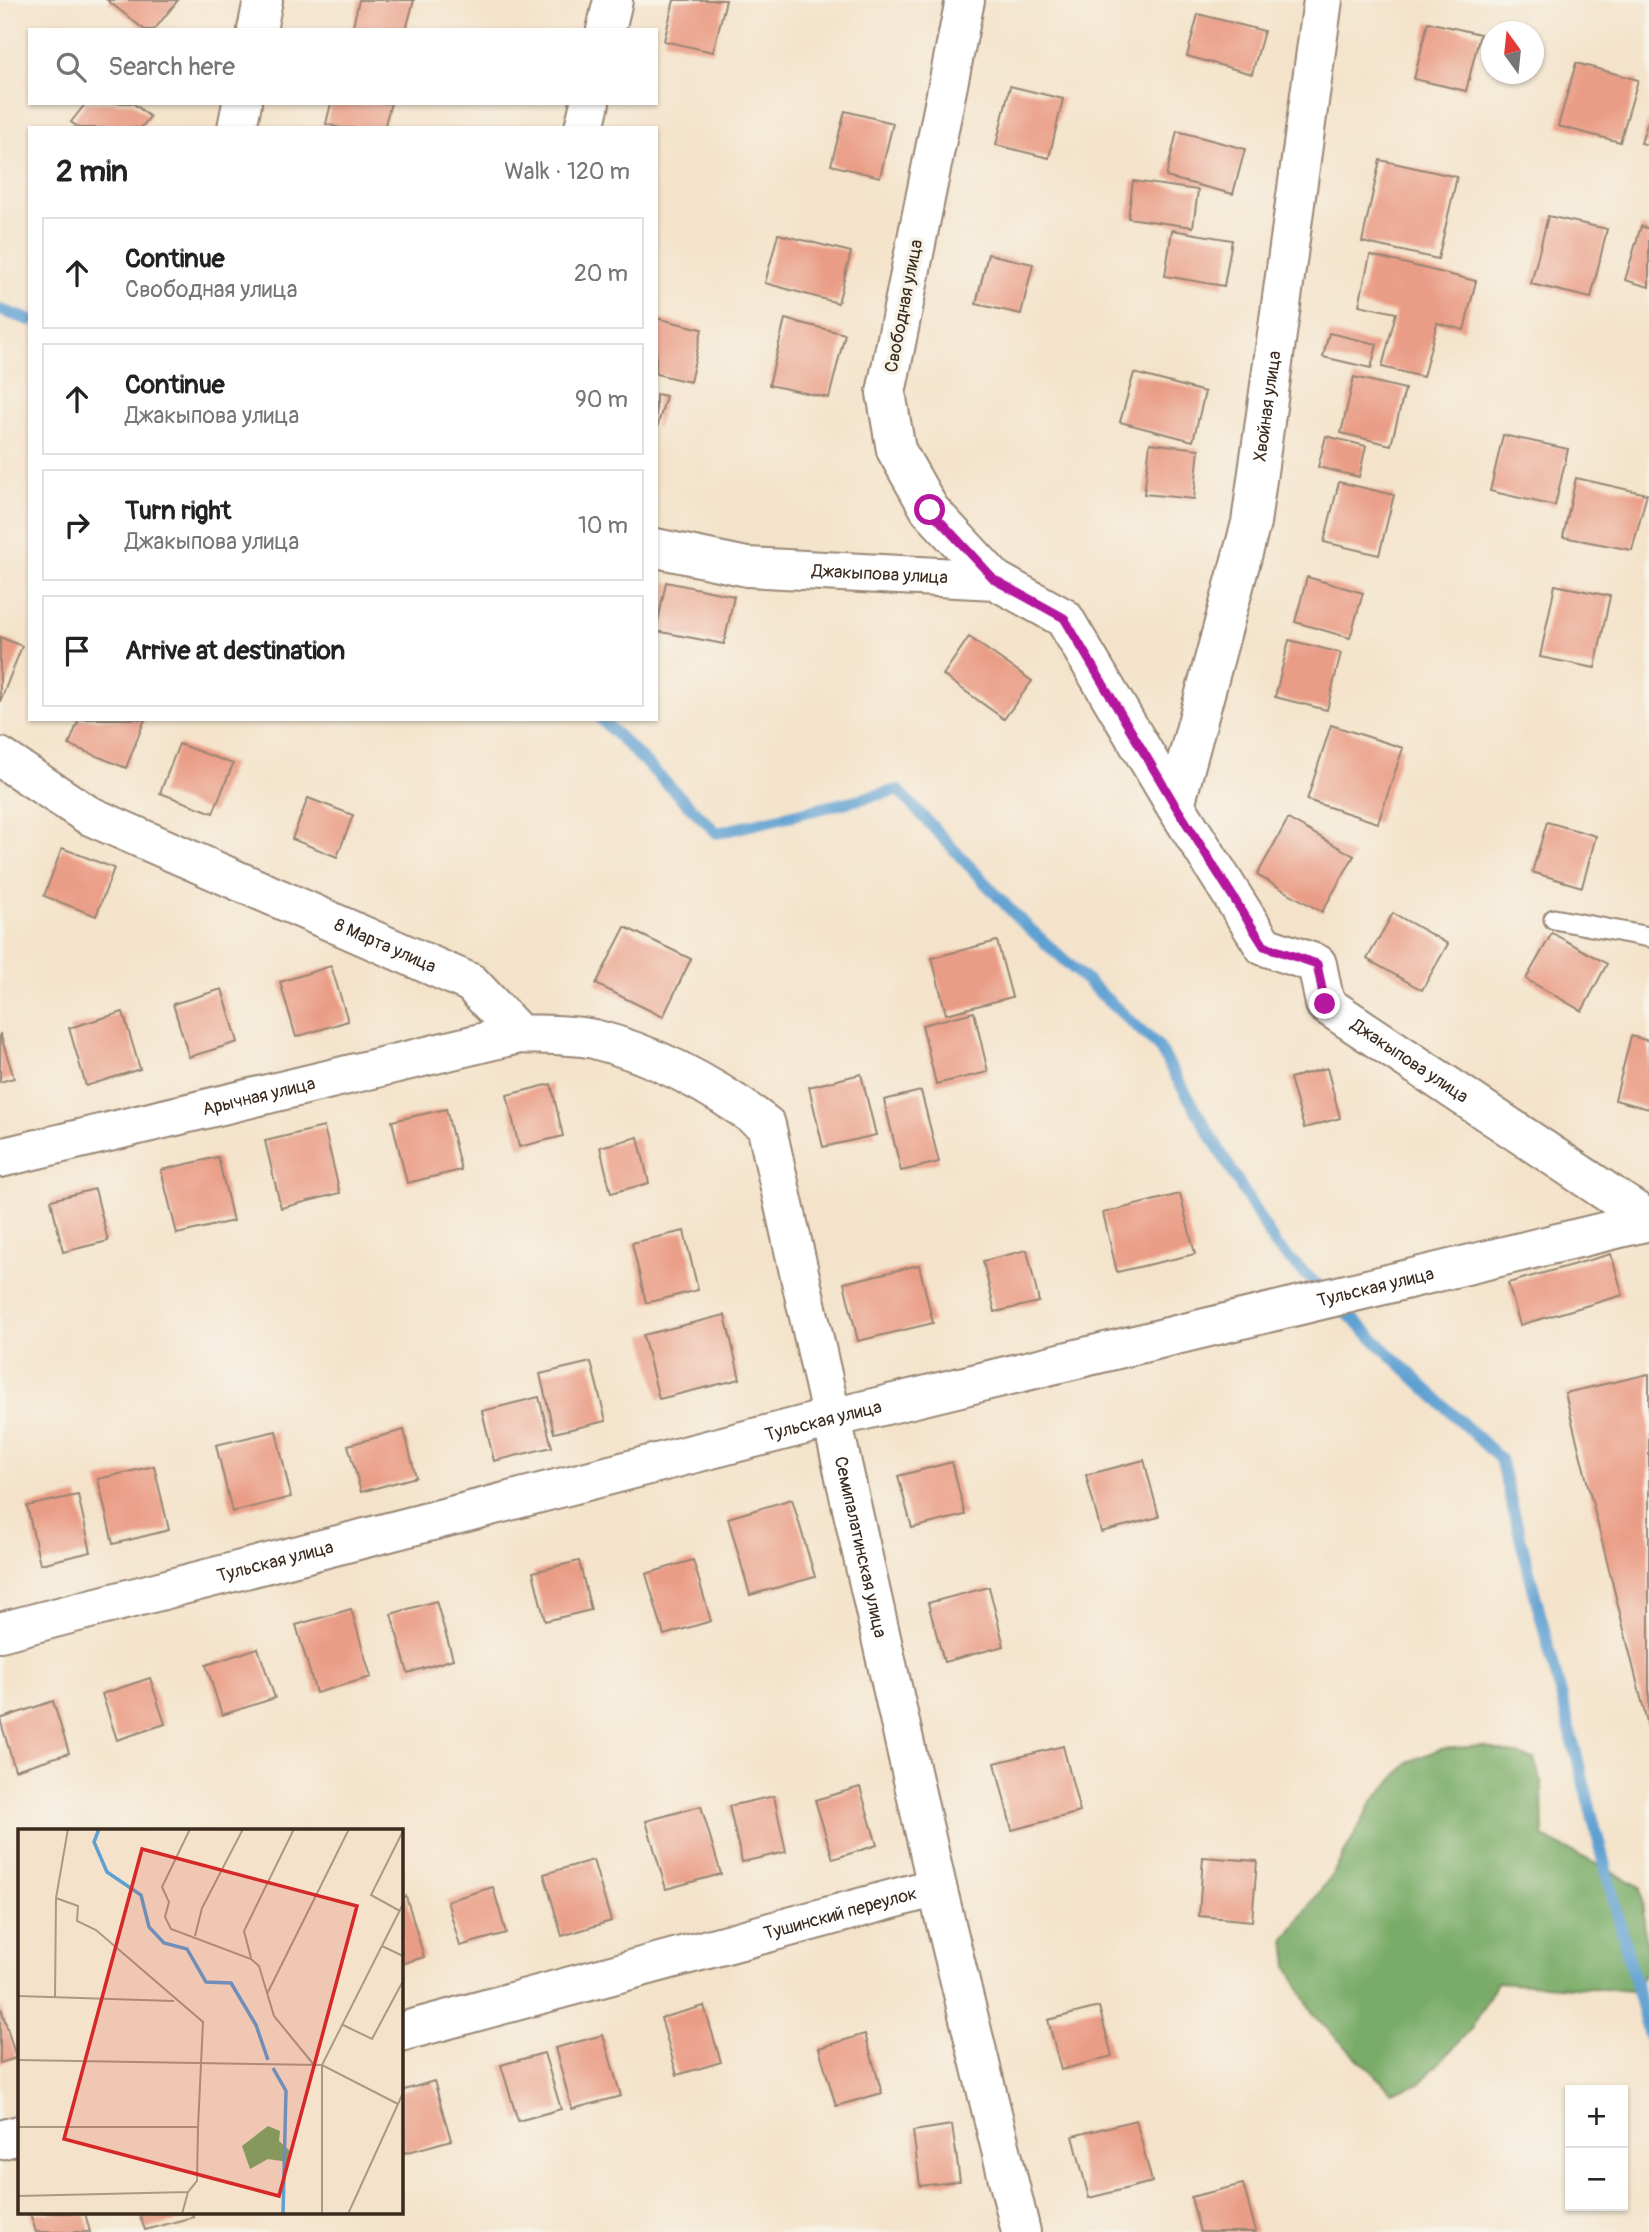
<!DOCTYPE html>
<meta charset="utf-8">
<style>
:root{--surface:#fff;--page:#f6f6f6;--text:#222;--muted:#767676;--line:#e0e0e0}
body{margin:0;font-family:Pangolin,sans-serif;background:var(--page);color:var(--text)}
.controls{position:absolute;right:21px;bottom:21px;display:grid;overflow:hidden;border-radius:0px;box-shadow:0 2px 5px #0004}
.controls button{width:63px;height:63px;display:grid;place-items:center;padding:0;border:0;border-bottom:2px solid var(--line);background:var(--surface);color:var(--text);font:35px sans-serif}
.compass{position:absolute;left:1481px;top:21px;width:63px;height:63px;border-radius:50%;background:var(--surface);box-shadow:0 2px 5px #0004;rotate:345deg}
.stop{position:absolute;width:21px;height:21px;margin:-16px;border:5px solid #b5179e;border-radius:50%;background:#fff}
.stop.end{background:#b5179e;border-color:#fff;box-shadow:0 2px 7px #0008}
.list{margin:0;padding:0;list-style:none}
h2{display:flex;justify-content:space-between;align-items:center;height:91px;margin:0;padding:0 28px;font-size:30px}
h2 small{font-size:23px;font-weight:400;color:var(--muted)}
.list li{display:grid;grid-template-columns:46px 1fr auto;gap:21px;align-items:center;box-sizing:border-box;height:112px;margin:0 14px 14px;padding:0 14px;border:2px solid var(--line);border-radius:0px}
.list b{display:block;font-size:26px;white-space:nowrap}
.list p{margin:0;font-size:23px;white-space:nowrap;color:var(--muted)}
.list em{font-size:23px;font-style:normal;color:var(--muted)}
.icon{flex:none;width:38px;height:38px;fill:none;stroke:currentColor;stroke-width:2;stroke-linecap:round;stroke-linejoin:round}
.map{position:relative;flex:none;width:1649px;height:2232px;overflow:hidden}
.search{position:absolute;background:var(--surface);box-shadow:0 2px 5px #0004;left:28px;top:28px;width:630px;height:77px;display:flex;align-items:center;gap:18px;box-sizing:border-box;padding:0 24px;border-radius:0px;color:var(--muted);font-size:26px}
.panel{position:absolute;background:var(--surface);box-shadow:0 2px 5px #0004;left:28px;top:126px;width:630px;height:595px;border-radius:0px}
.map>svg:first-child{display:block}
.forest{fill:#79ac67;stroke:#5a6b42;stroke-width:2}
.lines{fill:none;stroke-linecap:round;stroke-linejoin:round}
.stream{stroke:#5fa0d2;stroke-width:12}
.building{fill:#ea9d86}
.service-casing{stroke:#988674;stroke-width:23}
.minor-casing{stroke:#988674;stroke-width:42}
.service{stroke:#fff;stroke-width:19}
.minor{stroke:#fff;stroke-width:38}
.route{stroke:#b5179e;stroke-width:9}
.labels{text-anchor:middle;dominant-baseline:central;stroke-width:7;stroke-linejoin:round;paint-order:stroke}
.street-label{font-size:18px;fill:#3b2a1e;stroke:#f7f3e8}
.inset-river{fill:none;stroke:#5fa0d2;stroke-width:3.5}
.inset-road{fill:none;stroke:#aa9985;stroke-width:2}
.view{fill:#d62828;fill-opacity:0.15;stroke:#d62828;stroke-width:3.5}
.inset-edge{fill:none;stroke:#3b2a1e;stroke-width:3.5}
</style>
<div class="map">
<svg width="1649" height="2232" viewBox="0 0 1649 2232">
<rect width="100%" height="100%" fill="#f7f3e8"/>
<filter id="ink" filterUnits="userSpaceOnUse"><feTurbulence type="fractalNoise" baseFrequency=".0143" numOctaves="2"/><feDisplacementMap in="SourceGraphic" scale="14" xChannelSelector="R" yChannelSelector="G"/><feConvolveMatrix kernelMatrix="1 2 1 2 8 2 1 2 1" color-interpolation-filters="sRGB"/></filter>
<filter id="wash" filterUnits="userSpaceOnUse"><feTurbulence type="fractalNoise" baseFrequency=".00686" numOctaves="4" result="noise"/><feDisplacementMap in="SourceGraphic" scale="28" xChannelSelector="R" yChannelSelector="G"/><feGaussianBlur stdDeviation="1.57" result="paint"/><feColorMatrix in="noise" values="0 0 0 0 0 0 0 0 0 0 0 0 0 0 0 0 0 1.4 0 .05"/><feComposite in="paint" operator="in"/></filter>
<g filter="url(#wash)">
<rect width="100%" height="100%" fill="#f4e3ca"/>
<!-- forest -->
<path class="forest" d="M1482,1746l52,13 8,26 1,52 98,50 7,81 -15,23 -136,-9 -25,46 -54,57 -27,6 -77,-75 -26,-50 -3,-27 49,-67 39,-71 37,-40 30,-12z"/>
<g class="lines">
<!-- stream -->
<g class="stream">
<path d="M0,310l30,10"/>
<path d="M601,719l116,114 181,-43 120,128 140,128 118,200 224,213 149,577"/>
</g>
</g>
<g id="blocks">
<!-- building -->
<g class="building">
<path d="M107,0h71l-24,30h-9z"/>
<path d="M359,0h55l-8,30h-54z"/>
<path d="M674,0h52l-13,52 -49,-11z"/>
<path d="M1198,14l66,17 -12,43 -65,-18z"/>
<path d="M1428,22l52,12 -14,57 -52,-12z"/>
<path d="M1576,63l62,17 -18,62 -62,-16z"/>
<path d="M1010,86l53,13 -14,59 -53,-13z"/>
<path d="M86,103h47l17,14 -9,11h-62l-8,-6z"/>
<path d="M331,103h60l-7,25h-43l-15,-4z"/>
<path d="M845,111l48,12 -13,54 -49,-12z"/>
<path d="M1648,121h1v24l-8,-2z"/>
<path d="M1177,131l68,18 -12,45 -67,-17z"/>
<path d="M1380,160l77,17 -19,82 -76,-17z"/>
<path d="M1133,181l65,9 -5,37 -65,-9z"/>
<path d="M1548,216l59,13 -16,69 -60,-14z"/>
<path d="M1641,226l8,3v58l-24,-7z"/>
<path d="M1172,230l60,10 -8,46 -59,-10z"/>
<path d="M778,234l73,18 -13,51 -73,-20z"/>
<path d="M988,254l45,10 -12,50 -45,-10z"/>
<path d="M1370,255l106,26 -12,49 -27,-7 -14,54 -41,-10 14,-54 -37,-8z"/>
<path d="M656,318l46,11 -12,53 -34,-8z"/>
<path d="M785,319l60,15 -16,64 -60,-13z"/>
<path d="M1329,333l48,11 -6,24 -48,-11z"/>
<path d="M1134,373l71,19 -12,49 -73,-19z"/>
<path d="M1354,377l51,12 -14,56 -50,-12z"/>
<path d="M656,394l10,2 -9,32h-1z"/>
<path d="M1503,435l65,14 -13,57 -65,-15z"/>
<path d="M1326,436l40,10 -7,31 -41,-10z"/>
<path d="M1150,443l49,6 -5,50 -50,-5z"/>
<path d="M1576,478l71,16 -15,56 -69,-13z"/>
<path d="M1339,482l55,13 -15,60 -55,-13z"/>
<path d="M1307,577l56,16 -13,45 -55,-16z"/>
<path d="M666,582l68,14 -10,48 -68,-13z"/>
<path d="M1555,585l55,11 -15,72 -55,-11z"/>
<path d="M0,637l22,9 -22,56z"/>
<path d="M969,637l63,44 -28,38 -61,-44z"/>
<path d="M1289,640l52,13 -14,57 -52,-13z"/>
<path d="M79,719h66l-19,49 -57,-23z"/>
<path d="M1331,725l72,23 -25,75 -71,-23z"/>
<path d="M179,744l54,20 -20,49 -53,-20z"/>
<path d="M308,798l45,17 -16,42 -45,-18z"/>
<path d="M1288,819l66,37 -32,56 -65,-37z"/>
<path d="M1547,822l49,14 -14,51 -50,-15z"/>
<path d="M62,848l52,20 -18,48 -52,-20z"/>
<path d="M1393,913l55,31 -26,46 -55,-31z"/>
<path d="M625,927l66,32 -28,58 -67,-33z"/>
<path d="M1552,933l55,31 -25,47 -56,-32z"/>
<path d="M997,941l15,56 -66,17 -14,-56z"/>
<path d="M331,966l17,55 -52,16 -16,-55z"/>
<path d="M222,989l16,53 -49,15 -16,-53z"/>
<path d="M123,1012l17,57 -54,17 -17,-58z"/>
<path d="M974,1012l14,60 -52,12 -14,-59z"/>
<path d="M0,1033l14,45 -14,4z"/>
<path d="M1631,1036l18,5v68l-34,-9z"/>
<path d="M1327,1068l13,50 -36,10 -14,-50z"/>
<path d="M861,1074l15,61 -53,12 -14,-60z"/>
<path d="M551,1084l12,52 -44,11 -12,-52z"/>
<path d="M921,1091l18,71 -38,9 -17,-71z"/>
<path d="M446,1109l15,61 -54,13 -15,-62z"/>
<path d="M324,1127l16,66 -59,15 -16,-67z"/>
<path d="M638,1137l11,46 -38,10 -11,-46z"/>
<path d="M218,1157l15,64 -56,13 -16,-64z"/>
<path d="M95,1189l13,52 -45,11 -12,-52z"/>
<path d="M1180,1194l15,60 -78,18 -14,-59z"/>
<path d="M684,1231l14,59 -52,13 -14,-60z"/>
<path d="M1027,1250l12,52 -44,10 -12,-51z"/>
<path d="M1611,1254l12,41 -103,30 -12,-42z"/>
<path d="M919,1265l14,58 -75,18 -14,-58z"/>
<path d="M725,1315l15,64 -81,20 -16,-64z"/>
<path d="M591,1362l15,59 -52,12 -14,-59z"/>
<path d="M1649,1374v352h-1l-83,-333z"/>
<path d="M539,1397l13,50 -58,14 -12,-50z"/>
<path d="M404,1430l12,47 -55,15 -13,-47z"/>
<path d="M276,1431l15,66 -59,15 -16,-67z"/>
<path d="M1144,1460l15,57 -58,15 -15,-57z"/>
<path d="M952,1462l13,53 -53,13 -14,-52z"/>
<path d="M154,1466l15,64 -56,14 -15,-65z"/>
<path d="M78,1495l13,57 -51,12 -13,-58z"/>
<path d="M792,1499l23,78 -65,18 -22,-77z"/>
<path d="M693,1560l18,61 -47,14 -18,-61z"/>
<path d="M579,1561l12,49 -46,11 -12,-49z"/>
<path d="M989,1587l15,59 -60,16 -16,-59z"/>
<path d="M436,1601l17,58 -45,14 -17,-59z"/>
<path d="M351,1609l20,68 -55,16 -20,-68z"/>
<path d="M258,1648l17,50 -53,17 -16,-50z"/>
<path d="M150,1678l15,46 -48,16 -15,-46z"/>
<path d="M53,1701l16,52 -54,17 -15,-51z"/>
<path d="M1063,1746l17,66 -68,18 -17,-67z"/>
<path d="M860,1787l17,58 -44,14 -18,-59z"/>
<path d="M774,1796l12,56 -44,10 -13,-56z"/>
<path d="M701,1806l20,68 -55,15 -20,-68z"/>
<path d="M1203,1857l54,4 -5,60 -53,-5z"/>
<path d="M593,1860l18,61 -49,15 -18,-62z"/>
<path d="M493,1887l13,46 -46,13 -13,-45z"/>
<path d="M406,1896l18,61 -23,7v-66z"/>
<path d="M0,2004l16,54 -16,5z"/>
<path d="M704,2006l17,56 -44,13 -16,-57z"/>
<path d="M1099,2007l13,49 -51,14 -13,-50z"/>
<path d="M865,2034l17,59 -46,13 -17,-58z"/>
<path d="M603,2035l18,61 -49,13 -17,-61z"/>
<path d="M544,2053l17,56 -43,12 -17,-56z"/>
<path d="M434,2081l17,59 -46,13 -4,-16v-46z"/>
<path d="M1136,2120l16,62 -63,16 -16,-62z"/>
<path d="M952,2125l8,56 -40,5 -7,-55z"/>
<path d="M1243,2184l13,48h-56l-9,-35z"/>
<path d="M30,2213h55l5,19h-54z"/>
<path d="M139,2213h53l1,4 -48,13z"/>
</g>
</g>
</g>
<g filter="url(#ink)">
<use href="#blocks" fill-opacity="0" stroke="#988674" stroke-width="2"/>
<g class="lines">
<!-- service casing -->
<g class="service-casing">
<path id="service" d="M1554,919l95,18"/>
</g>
<!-- minor casing -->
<g class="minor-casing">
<g id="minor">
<path d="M965,0l-79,393 10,57 34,60 65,70"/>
<path d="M257,30l6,-30"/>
<path d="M606,30l7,-30"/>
<path d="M237,128l5,-25"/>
<path d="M584,128l6,-25"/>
<path id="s1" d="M656,548l91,19 248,13 69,38 111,187 89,141 53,18 8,40 324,216"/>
<path id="s2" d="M0,757l88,58 383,168 48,51c24,1 51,0 75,5 63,16 120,47 172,86l171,762"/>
<path id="s3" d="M1175,805l76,-282 72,-523"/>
<path id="s4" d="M0,1158l519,-124"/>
<path id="s5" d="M0,1632l832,-214 817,-197"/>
<path id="s6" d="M401,2032l536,-145 84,345"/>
<path d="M0,2140l19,-5"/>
</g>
</g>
<!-- service -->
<use href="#service" class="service"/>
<!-- minor -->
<use href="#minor" class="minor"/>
</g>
</g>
<g class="lines" filter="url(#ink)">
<!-- route -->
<path class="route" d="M930,510l65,70 69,38 111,187 89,141 53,18 8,40"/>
</g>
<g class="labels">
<!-- street labels -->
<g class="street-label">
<text transform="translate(904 306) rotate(-79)">Свободная улица</text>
<text stroke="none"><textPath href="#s3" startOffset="410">Хвойная улица</textPath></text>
<text stroke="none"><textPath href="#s1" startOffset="226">Джакыпова улица</textPath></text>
<text stroke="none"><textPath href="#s2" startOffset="430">8 Марта улица</textPath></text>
<text stroke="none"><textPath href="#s1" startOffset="1003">Джакыпова улица</textPath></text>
<text stroke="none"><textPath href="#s4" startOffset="266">Арычная улица</textPath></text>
<text stroke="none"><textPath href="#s5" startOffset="1418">Тульская улица</textPath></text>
<text stroke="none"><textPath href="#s5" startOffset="850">Тульская улица</textPath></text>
<text stroke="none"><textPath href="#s2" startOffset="1295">Семипалатинская улица</textPath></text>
<text stroke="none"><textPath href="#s5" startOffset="284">Тульская улица</textPath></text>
<text stroke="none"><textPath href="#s6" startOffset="455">Тушинский переулок</textPath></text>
</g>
</g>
<!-- overview -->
<g transform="translate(18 1829)">
<rect width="385" height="385" fill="#f4e3ca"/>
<path d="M250,297l12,5 -1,10 11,10 -2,11 -20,-3 -18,10 -8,-23z" fill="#79ac67"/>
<path class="inset-river" d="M81,0l-5,13 13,30 34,23 8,32 15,16 23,6 19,33 25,1 25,42 12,35M255,239l13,23 -3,123"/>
<path class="inset-road" d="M50,0l-12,69 22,8 -1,15 19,9 107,92 -5,105M172,0l-28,58 7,15 -4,15 6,12 80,30 8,7 15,50 40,49M382,82l-29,-16 32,-64M177,107l7,-28 41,-79M364,117l21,10M233,129l-7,-27 50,-102M249,165l82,-165M0,167l156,5M37,169l1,-100M325,196l29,14 31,-58M0,231l304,5 76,39M0,298h180l-1,54 -9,11 -6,22M0,367l170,-4M304,385v-149l81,-161M330,385l55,-121"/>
<path class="view" d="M124,20l215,57 -78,290 -215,-57z"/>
<rect width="385" height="385" class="inset-edge"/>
</g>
</svg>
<div class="controls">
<button>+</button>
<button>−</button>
</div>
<svg class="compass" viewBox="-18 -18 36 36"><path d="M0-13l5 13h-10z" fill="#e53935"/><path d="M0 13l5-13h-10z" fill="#767676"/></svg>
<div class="stop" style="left:930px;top:510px"></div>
<div class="stop end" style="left:1325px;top:1004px"></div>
<div class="search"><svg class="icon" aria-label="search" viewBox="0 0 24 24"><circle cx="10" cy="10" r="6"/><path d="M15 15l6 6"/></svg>Search here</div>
<section class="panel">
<h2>2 min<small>Walk · 120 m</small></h2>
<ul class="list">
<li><svg class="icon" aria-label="ahead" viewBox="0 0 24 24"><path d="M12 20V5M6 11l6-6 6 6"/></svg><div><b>Continue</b><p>Свободная улица</p></div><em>20 m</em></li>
<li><svg class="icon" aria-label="ahead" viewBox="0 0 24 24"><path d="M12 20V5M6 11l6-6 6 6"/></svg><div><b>Continue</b><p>Джакыпова улица</p></div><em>90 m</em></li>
<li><svg class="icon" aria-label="right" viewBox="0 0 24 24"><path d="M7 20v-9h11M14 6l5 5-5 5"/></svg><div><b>Turn right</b><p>Джакыпова улица</p></div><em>10 m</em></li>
<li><svg class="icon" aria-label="arrive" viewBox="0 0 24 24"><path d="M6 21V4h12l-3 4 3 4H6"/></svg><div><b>Arrive at destination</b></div></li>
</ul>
</section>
</div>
